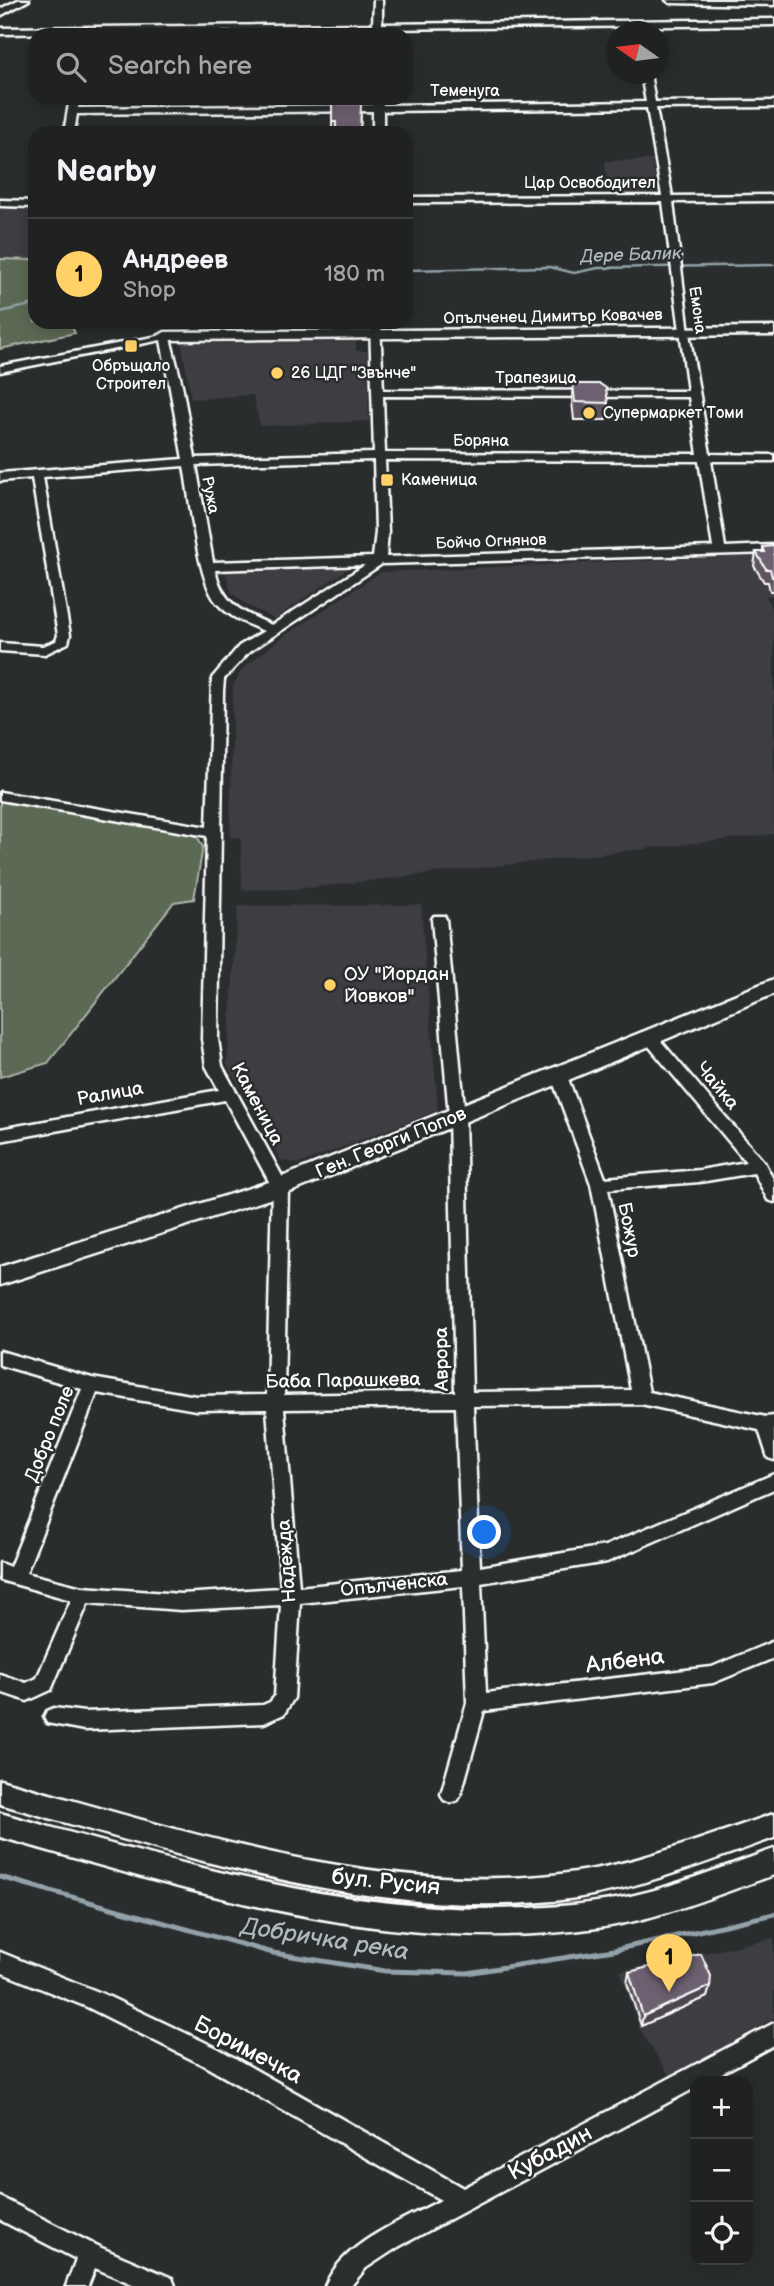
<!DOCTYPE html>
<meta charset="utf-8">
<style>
:root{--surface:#202222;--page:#2d2f2f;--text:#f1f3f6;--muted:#a2a4a5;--line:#3d3f40;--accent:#ffd166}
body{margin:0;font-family:"Balsamiq Sans",sans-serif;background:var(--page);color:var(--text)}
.controls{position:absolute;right:21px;bottom:21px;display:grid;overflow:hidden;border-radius:14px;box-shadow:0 4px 18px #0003}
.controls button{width:63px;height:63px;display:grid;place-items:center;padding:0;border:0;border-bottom:2px solid var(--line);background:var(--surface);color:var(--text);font:35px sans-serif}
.compass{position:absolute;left:606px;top:21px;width:63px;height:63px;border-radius:50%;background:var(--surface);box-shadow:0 4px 18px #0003;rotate:284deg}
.you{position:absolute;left:485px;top:1533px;width:24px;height:24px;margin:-18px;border:5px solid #fff;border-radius:50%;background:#1a73e8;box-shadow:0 0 0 10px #1a73e833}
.badge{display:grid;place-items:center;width:46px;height:46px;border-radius:50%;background:var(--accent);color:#111;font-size:23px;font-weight:700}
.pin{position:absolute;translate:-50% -58px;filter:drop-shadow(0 2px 4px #0008)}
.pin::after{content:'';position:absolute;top:37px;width:24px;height:21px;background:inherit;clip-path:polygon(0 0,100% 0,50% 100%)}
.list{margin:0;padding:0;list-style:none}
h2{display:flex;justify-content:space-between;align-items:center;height:91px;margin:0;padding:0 28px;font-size:30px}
h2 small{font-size:23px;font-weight:400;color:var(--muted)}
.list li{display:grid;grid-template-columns:46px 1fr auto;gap:21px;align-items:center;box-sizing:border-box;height:112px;padding:0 28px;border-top:2px solid var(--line)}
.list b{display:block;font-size:26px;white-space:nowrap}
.list p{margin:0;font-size:23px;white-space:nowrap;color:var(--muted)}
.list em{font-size:23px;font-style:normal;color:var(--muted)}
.icon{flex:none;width:38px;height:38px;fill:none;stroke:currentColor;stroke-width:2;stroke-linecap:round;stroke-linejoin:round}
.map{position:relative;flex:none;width:774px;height:2286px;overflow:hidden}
.search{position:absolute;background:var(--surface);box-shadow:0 4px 18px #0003;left:28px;top:28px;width:385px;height:77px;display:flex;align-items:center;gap:18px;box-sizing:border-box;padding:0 24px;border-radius:21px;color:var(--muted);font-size:26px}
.panel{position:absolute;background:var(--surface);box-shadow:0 4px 18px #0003;left:28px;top:126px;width:385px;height:203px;border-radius:21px}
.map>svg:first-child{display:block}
.built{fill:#3e3d42}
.green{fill:#5c6b54;stroke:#aeb5aa;stroke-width:2}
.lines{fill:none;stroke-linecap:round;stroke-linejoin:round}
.stream-far1{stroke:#93a2a9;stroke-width:2.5}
.stream{stroke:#93a2a9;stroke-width:5}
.street-casing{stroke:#fff;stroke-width:5}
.secondary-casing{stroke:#fff;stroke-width:5}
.street{fill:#2a2d2e;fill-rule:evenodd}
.secondary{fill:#2a2d2e;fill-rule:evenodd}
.wall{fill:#5e5360;stroke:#fff;stroke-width:2}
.shaded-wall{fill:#4c444e;stroke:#fff;stroke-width:2}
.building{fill:#6d6170;stroke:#fff;stroke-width:2}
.poi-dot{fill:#ffd166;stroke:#2a2d2e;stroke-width:2.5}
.labels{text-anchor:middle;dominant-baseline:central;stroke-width:5;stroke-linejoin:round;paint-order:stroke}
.far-street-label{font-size:16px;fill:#fff;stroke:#2a2d2e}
.far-poi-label{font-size:16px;fill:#fff;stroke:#2a2d2e;text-anchor:start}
.far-water-label{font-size:18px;font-style:italic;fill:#aeb9be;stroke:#2a2d2e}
.poi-label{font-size:19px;fill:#fff;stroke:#2a2d2e;text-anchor:start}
.street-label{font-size:19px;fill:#fff;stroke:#2a2d2e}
.near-street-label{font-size:23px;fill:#fff;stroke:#2a2d2e}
.near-water-label{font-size:24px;font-style:italic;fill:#aeb9be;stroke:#2a2d2e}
</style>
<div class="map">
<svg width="774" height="2286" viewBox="0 0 774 2286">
<rect width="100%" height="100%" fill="#2a2d2e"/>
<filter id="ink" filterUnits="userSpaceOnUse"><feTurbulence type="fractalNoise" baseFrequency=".0143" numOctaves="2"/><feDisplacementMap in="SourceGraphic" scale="14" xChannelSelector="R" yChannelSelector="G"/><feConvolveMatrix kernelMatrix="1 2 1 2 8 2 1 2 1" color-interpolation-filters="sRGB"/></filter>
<g filter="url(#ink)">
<!-- built -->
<g class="built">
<path d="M652,160l5,34h-42l-7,-3 -3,-30z"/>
<path d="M0,209h35v51l-35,-1z"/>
<path d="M181,340h175v11h11l2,70 -109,5 -7,-31 -62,4z"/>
<path d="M774,555v41h-8l8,18v220l-477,55 -55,1 -1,-52 -11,-1 3,-151 9,-17 42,-33 97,-64z"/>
<path d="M353,565l-78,54 -27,-13 -17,-14 -7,-24z"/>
<path d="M421,905l17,205 -139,54 -18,-4 -54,-96 11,-158z"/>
<path d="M774,1938v80l-103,59 -29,-44 -22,-62z"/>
</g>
<!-- green -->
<g class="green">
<path d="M0,259l35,1v62h56l-19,5 3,6 -75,16z"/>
<path d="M0,800l189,33 8,3 6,11 -9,52 -20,3 -126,161 -48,14z"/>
</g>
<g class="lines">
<!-- stream-far1 -->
<g class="stream-far1">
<path d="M406,270l144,-3 24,6 24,-5 176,-3"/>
<path d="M0,312l35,-8"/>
</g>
<!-- stream -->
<path class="stream" d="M0,1877l273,76 112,18 82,2 147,-23 160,-36"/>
<!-- street casing -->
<g class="street-casing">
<g id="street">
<path d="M18,0h11l-29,16v-7z"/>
<path d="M374,0h8v24l392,-5v6l-392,4v6h-10l1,-6 -373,5v-6l373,-4z"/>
<path d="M666,0h108v5l-104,-2z"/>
<path d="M641,74h9l5,28 119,-1v6l-118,1 16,88 102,-1v6l-101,1 16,131 21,121 64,1v6h-63l14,86 49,-2v8l-392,11 -133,88 -25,27 -1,12 -5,348 4,27 66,121 -4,208 171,-3 -6,-276 -17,-197 2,-3h10l2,3 19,197 7,276 159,-2 -40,-206 -40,-108 8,-6 8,6 38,102 95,-8 46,-8 -104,-124 8,-5 5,1 109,128 10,19v21l-6,-2 -14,-27 -54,9 -92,7 41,203 117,25 8,-1v44l-6,-2 -9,-28 -118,-26 -168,2 7,161 125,-21 169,-72v15l-167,73 -126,21 5,110 226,-26 62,-26v17l-61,25 -229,28 -23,83 -3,6 -7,3 -7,-3 -3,-6 26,-91 -4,-117 -163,17 -6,95 -10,16 -20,9 -180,7 -37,-7 -3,-6 3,-6 7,-3 30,4 179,-7 7,-3 5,-6 6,-91 -100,5 -93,-7 -37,87 -24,11 -27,-9v-18l26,9 11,-5 34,-78 -71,-20v-17l10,4 72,-178 -82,-24v-14l92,27 104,18 71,-1 5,-208 -47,-87 -225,41v-12l219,-39 -13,-24 -4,-27 5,-203 -207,-36v-8l207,35 5,-149 27,-32 25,-15c-17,-7 -35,-14 -47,-28 -20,-23 -27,-105 -33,-137l-141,11 27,158 -2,8 -23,11 -45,-3v-8l43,3 13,-5 2,-6 -26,-157 -32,3v-8l183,-14 -22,-119 -161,32v-6l169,-32 13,51 13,73 179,-5 -4,-131h10l3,68 305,1 -25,-189 -257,1v-6l256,-1 -15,-88 -264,3v22h-10v-22l-296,3 -3,19h-10l6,-35h10l-2,10 295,-3v-7h10v7l263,-3zM383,396l306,1 9,57 -313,-1zM374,460l2,72 -3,25 -160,5 -17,-97zM385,460l314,1 14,86 -327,10 2,-25zM365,565l-93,60c-31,-13 -49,-21 -57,-55zM97,1393l99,17 71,-1 14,179 -100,6 -99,-7 -56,-14zM456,1407l6,163 -163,17 -15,-178z"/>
<path d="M0,200l35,1v6l-35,-1z"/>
<path d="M0,1952l101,41 118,56 244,139 311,-165v22l-67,36h-12v7l-297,159 -32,21 -15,18h-26c18,-44 77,-65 116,-86l-238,-135 -116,-58 -87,-35z"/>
<path d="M0,2197l97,49 75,32 3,8h-38l-42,-18 -7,18h-22l10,-27 -76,-39z"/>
</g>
</g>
<!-- secondary casing -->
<g class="secondary-casing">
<g id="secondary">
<path d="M774,327v8l-609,5 -7,-4 7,-4z"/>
<path d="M774,979v15l-208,87 -278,112 -288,92v-18l272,-86z"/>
<path d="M0,1780c182,50 385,120 576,92 68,-10 133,-37 198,-58v24c-65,23 -130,49 -198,60 -189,28 -396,-44 -576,-94z"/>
<path d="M0,1813c195,54 392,117 597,89 61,-8 119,-33 177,-53v26c-58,20 -116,45 -177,53 -205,29 -402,-36 -597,-91z"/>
</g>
</g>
<!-- street -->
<use href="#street" class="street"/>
<!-- secondary -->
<use href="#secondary" class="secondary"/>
</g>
<!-- wall -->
<g class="wall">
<path d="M332,104l29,12 -1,17h-28z"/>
<path d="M573,384l35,19 -2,17h-32l-2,-19z"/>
<path d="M774,546v45h-4l-2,-9h-4l-10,-16 2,-14h7v-5z"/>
<path d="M629,1972l81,14 -3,11 -66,29 -14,-43z"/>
</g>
<!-- shaded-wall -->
<path class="shaded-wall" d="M710,1986l-3,11 -66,29 2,-10z"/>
<!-- building -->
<g class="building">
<path d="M332,104h29l-1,28h-24v-10h-4z"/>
<path d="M573,384h27l6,4 2,15 -33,-1z"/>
<path d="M774,546v31h-2l-2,-8h-4l-10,-17h9l-2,-5z"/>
<path d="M701,1954l10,22 -1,10 -67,30 -14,-44z"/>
</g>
</g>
<!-- markers -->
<g class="poi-dot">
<rect x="124" y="339" width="14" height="14" rx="3.5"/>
<circle cx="277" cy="373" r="7"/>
<circle cx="589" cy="413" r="7"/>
<rect x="380" y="473" width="14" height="14" rx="3.5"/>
<circle cx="330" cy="985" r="7"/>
</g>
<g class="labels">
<!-- far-street labels -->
<g class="far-street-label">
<text x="465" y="91">Теменуга</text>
<text x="590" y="183">Цар Освободител</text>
<text transform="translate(697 310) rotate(82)">Емона</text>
<text transform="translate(553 317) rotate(-1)">Опълченец Димитър Ковачев</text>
<text x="536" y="378">Трапезица</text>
<text x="481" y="441">Боряна</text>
<text transform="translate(210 495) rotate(79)">Ружа</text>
<text transform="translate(491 542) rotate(-2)">Бойчо Огнянов</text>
</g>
<!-- far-poi labels -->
<g class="far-poi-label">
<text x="131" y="366" text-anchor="middle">Обръщало<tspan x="131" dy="18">Строител</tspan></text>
<text x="291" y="373">26 ЦДГ "Звънче"</text>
<text x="603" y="413">Супермаркет Томи</text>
<text x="401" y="480">Каменица</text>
</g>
<!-- far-water labels -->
<g class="far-water-label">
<text transform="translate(631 255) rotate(-2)">Дере Балик</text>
</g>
<!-- poi labels -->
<g class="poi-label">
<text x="344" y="974">ОУ "Йордан<tspan x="344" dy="22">Йовков"</tspan></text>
</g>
<!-- street labels -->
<g class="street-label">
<text transform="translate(717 1086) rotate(50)">Чайка</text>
<text transform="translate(110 1094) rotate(-10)">Ралица</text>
<text transform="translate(257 1104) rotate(62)">Каменица</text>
<text transform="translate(391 1143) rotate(-22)">Ген. Георги Попов</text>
<text transform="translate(629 1230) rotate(79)">Божур</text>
<text transform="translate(442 1359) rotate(-91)">Аврора</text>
<text transform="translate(343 1381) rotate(-1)">Баба Парашкева</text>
<text transform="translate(50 1434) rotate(-68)">Добро поле</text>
<text transform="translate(287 1561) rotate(-94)">Надежда</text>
<text transform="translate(394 1585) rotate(-6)">Опълченска</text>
</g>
<!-- near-street labels -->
<g class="near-street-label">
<text transform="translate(625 1661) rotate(-7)">Албена</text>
<text transform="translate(386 1882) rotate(6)">бул. Русия</text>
<text transform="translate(248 2050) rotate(28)">Боримечка</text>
<text transform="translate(550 2153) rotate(-28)">Кубадин</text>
</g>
<!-- near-water labels -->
<g class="near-water-label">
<text transform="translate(325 1939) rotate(9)">Добричка река</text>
</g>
</g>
</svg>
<div class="controls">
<button>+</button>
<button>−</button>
<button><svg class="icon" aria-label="locate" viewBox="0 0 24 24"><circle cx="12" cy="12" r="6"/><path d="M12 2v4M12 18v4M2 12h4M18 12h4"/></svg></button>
</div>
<svg class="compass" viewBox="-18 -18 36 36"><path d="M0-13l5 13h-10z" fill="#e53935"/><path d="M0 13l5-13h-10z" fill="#a2a4a5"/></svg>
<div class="you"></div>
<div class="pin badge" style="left:669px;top:1992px">1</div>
<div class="search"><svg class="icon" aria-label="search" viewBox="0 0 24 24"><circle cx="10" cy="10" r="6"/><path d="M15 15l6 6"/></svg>Search here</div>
<section class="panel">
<h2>Nearby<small></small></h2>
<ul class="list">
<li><span class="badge">1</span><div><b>Андреев</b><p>Shop</p></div><em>180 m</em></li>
</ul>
</section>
</div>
